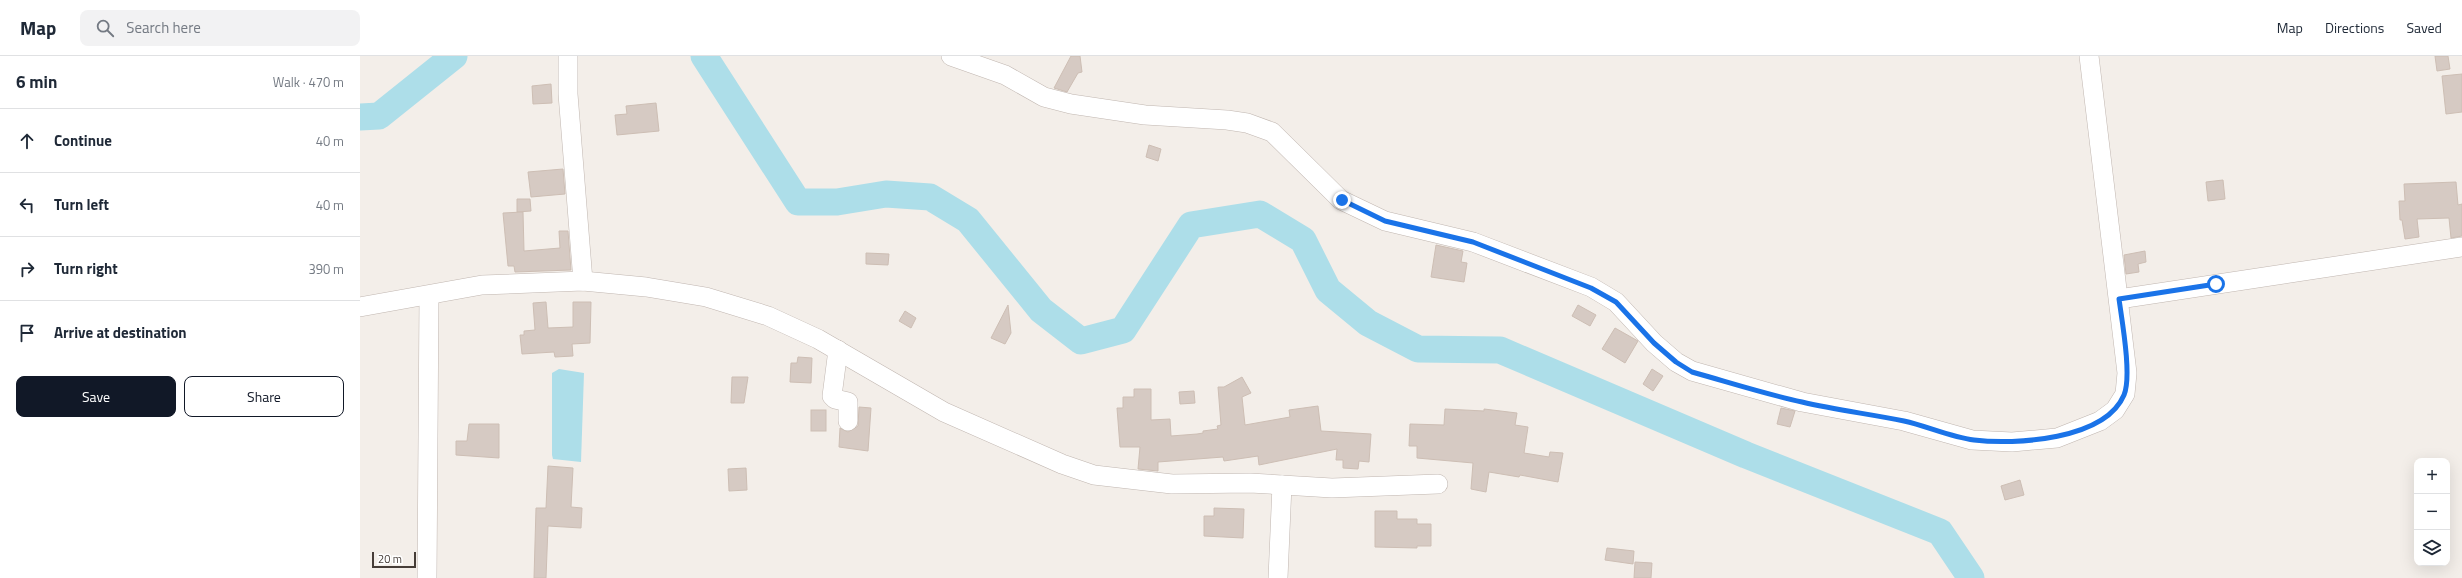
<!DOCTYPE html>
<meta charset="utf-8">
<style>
:root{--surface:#fff;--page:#f2f2f3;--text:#1f2937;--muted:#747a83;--line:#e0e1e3;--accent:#111827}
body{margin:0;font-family:"Titillium Web",sans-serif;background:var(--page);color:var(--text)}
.controls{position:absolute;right:12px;bottom:12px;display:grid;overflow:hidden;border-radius:8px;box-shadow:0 4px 16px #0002}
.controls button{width:36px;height:36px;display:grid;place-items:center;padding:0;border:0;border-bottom:1px solid var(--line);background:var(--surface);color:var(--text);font:20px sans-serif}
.scale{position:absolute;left:12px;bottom:10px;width:44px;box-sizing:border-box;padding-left:4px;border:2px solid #463d38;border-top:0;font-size:11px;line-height:14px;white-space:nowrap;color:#463d38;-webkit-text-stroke:3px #fff;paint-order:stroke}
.stop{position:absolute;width:12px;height:12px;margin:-9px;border:3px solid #1a73e8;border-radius:50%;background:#fff}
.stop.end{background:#1a73e8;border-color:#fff;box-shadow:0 1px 4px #0008}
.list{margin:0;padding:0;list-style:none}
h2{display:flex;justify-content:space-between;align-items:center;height:52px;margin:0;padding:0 16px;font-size:17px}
h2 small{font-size:13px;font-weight:400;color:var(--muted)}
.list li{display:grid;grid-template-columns:26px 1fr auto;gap:12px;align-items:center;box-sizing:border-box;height:64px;padding:0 16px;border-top:1px solid var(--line)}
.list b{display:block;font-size:15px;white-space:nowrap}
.list em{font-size:13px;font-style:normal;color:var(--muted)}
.actions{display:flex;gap:8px;padding:12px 16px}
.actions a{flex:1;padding:9px 0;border:1px solid var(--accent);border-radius:8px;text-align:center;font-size:14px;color:var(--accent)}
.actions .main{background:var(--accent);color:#fff}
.icon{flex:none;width:22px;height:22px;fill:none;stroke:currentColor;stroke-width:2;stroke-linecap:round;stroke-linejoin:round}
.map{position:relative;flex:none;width:2102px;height:522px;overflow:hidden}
header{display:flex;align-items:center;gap:24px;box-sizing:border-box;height:56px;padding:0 20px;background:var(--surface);border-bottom:1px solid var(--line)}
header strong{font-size:19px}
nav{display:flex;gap:22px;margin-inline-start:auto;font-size:14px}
.search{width:280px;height:36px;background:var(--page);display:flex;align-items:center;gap:10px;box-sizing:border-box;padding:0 14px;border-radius:8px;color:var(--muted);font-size:15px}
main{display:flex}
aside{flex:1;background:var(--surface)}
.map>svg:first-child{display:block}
.water{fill:#addee9}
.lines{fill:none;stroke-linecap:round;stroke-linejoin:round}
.river{stroke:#addee9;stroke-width:27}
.building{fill:#d6cac3;stroke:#cdbeb4}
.minor-casing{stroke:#c0b6b0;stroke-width:20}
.minor{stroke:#fff;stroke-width:19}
.route{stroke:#1a73e8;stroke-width:5}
</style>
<header>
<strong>Map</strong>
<div class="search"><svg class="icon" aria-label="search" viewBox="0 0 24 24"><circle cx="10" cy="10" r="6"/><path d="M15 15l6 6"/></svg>Search here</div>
<nav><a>Map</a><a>Directions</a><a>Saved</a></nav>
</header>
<main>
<aside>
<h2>6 min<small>Walk · 470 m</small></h2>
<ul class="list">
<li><svg class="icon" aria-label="ahead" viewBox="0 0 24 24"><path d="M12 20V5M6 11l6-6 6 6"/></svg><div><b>Continue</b></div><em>40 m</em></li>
<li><svg class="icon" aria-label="left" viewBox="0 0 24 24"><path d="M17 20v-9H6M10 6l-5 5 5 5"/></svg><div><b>Turn left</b></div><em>40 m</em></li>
<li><svg class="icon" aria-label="right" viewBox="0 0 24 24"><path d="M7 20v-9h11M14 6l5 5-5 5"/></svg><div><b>Turn right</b></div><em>390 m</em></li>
<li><svg class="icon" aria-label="arrive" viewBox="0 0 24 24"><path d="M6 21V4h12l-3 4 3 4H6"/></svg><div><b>Arrive at destination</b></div></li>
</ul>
<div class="actions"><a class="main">Save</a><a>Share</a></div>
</aside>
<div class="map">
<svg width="2102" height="522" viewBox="0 0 2102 522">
<rect width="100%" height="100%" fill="#f3eee9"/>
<!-- water -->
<path class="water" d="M199,313l25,4 -3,89 -28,-3 -1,-4v-82z"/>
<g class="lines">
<!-- river -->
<g class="river">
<path d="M344,0l94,146h39l49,-8 44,3 38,23 73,90 40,31 42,-11 68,-105 69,-11 43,26 25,50 40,33 50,26 82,1 246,105 194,77 31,46"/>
<path d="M0,61l19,-1 75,-60"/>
</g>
</g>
<!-- building -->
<g class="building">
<path d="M711,0h9l2,16 -4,1 -11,19 -13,-4z"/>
<path d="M2075,0h13l2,13 -13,2z"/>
<path d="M2102,18v38l-16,2 -4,-38z"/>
<path d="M191,28l1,19 -19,1 -1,-18z"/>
<path d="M296,47l3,28 -42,4 -2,-20 12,-1 -1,-8z"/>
<path d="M789,89l12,4 -3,12 -12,-4z"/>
<path d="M203,113l2,25 -34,3 -3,-25z"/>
<path d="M1863,124l2,19 -17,2 -2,-19z"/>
<path d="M2096,126l2,23 4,-1v32l-11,2 -2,-20 -32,1 2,18 -14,2 -3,-19h-2l-1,-19h6l-1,-17z"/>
<path d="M157,143h13l1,12 -14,1z"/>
<path d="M163,156l1,39 36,-3 -1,-17h9l3,39 -56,2 -1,-6h-6l-5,-53z"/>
<path d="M1076,189l27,6 -2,11 6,1 -3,19 -33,-5z"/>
<path d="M1785,195l1,11 -8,2 1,8 -13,2 -2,-19z"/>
<path d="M506,197l23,1 -1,11 -22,-1z"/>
<path d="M186,246l2,26 25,-1v-25h18l-1,41 -18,1 1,12 -18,1 -1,-5 -32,2 -2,-19h4v-4l11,-1 -2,-27z"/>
<path d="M648,249l3,28 -6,11 -14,-6z"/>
<path d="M1218,249l18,10 -6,11 -18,-10z"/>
<path d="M545,255l11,7 -5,10 -12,-7z"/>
<path d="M1255,272l23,13 -13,22 -23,-14z"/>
<path d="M438,301l14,1 -1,25 -21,-1 1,-19h6z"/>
<path d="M1292,313l11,7 -10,15 -10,-7z"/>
<path d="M372,321h16l-4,26h-13z"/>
<path d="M882,321l9,16 -9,4 3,28 45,-8 -1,-7 29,-4 3,25 50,3 -2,28 -10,-1 -1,8 -15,-1v-8h-7l1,-11 -78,16 -1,-9 -34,5 -1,-4 -65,5v9l-20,-2 2,-22h-20l-3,-39h6v-11h11v-8h17v31l19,-1 1,17 26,-2 6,-1v-2l15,-2 -1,-3 4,-1 -3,-38h6z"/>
<path d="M834,335l1,12 -15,1 -1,-12z"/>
<path d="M499,351l12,1 -3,43 -29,-4 1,-19 8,4 10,-6z"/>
<path d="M1421,352l14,3 -5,16 -13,-3z"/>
<path d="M1085,353l39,2v-2l33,4 -2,12 13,2 -4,26 25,4 1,-5 13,1 -5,29 -38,-7 -1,2 -30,-5 -3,20 -15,-3 2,-26 -56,-5v-12h-8l1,-22 34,1z"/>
<rect x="451" y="354" width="15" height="21"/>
<path d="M109,368h30v34l-43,-3v-14h11z"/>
<path d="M188,410l25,2 -2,39 11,1 -1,20 -33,-2 -2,52h-12l2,-70h10z"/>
<path d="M386,412l1,22 -18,1 -1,-22z"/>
<path d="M1660,424l4,15 -19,5 -4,-14z"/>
<path d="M854,452l30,1 -1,29 -39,-2v-20h10z"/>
<path d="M1015,455h22v8h20v5h14v22h-14v2l-42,-1z"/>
<path d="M1247,492l27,3 -1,13 -28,-4z"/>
<path d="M1275,506l17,1 -1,15h-17z"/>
</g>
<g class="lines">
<!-- minor casing -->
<g class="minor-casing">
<g id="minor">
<path d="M208,0v38l15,187"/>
<path d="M591,0l54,19 39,22 27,7 74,11 82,5 20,3 25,9 69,68 44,21 88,21 118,45 25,15 38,41 22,19 16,9 110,31 102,19 68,19 40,2 45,-4 43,-17 15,-11 10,-16 2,-21 -38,-317"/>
<path d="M1759,243l343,-52"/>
<path d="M0,251l122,-22 101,-4 63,6 60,10 62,19 50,23 126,73 118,52 32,11 78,9 78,-1 82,5 106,-4"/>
<path d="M478,294l-6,46 3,3 13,3v19"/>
<path d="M67,522l2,-282"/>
<path d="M918,522l4,-93"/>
</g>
</g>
<!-- minor -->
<use href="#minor" class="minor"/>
</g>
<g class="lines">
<!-- route -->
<path class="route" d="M982,144l43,21 88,21 118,46 25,14 38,41 22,19 16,10c36,10 73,22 110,30 34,8 68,12 102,19 23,5 46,16 70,19 41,5 131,0 150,-45 8,-19 -2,-74 -5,-96l97,-15"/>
</g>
</svg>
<div class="controls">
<button>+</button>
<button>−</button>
<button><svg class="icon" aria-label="layers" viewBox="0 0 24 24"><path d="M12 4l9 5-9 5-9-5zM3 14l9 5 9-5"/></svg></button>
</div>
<div class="scale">20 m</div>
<div class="stop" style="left:1856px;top:228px"></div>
<div class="stop end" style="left:982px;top:144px"></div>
</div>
</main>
